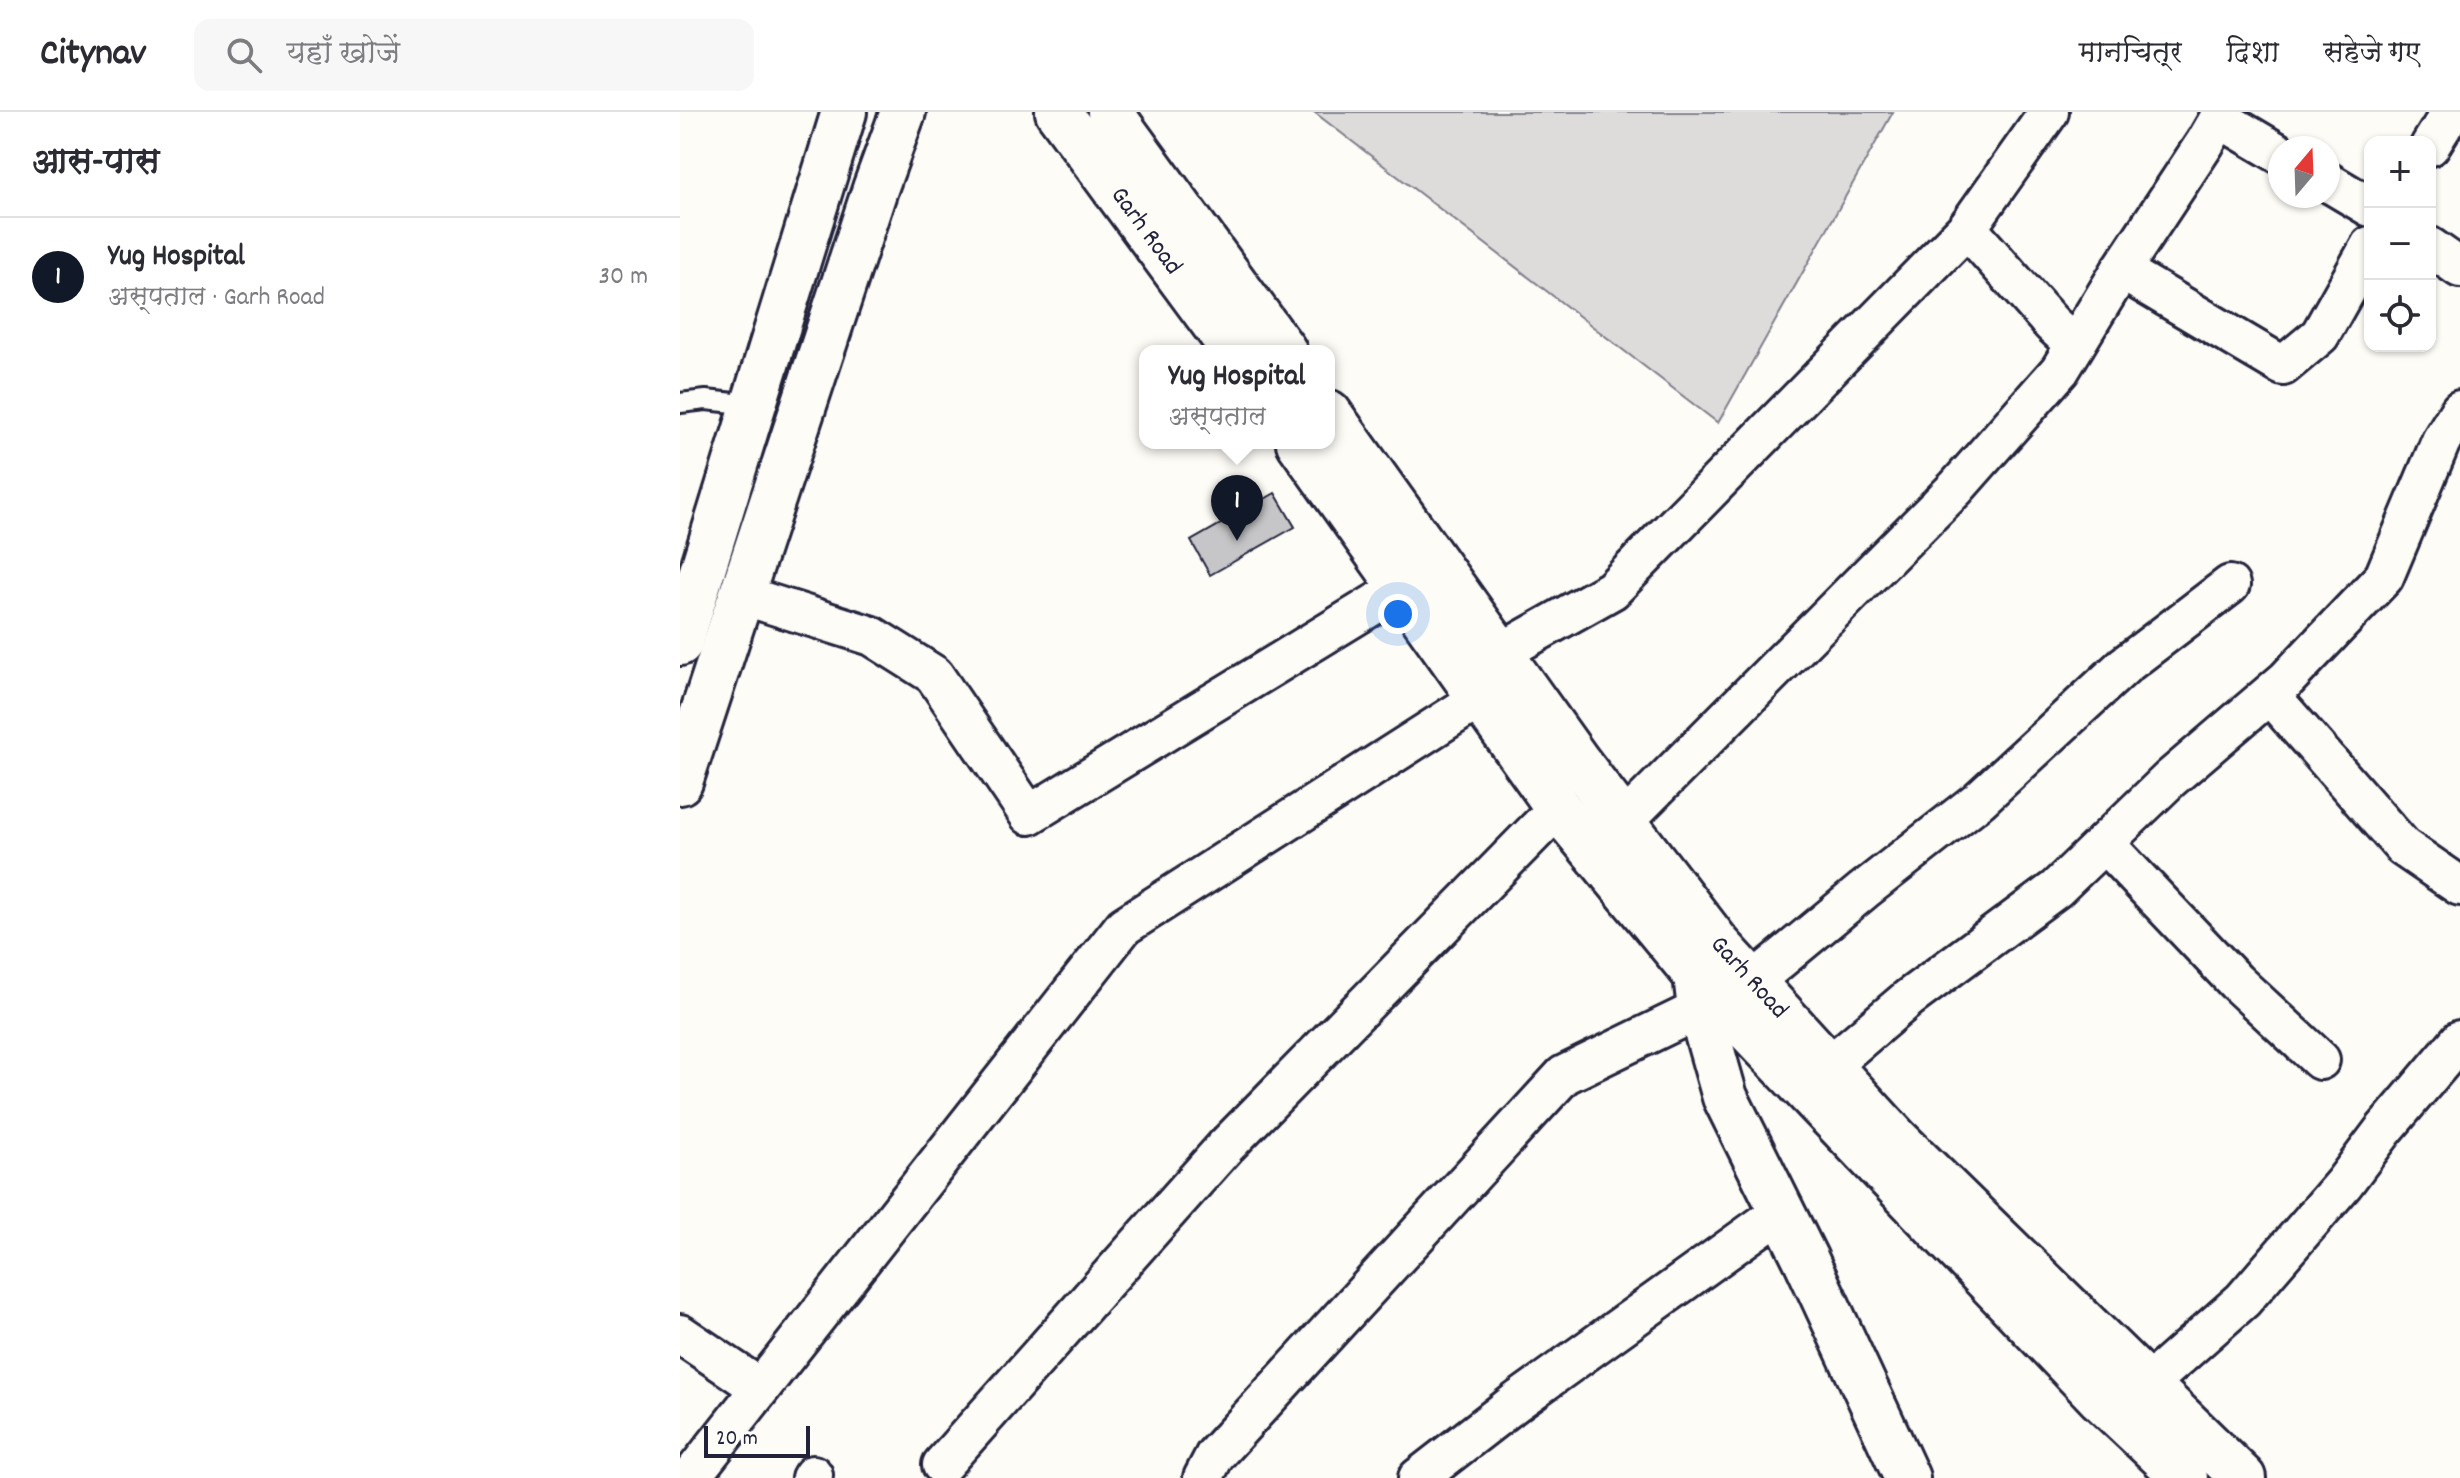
<!DOCTYPE html>
<html lang="hi">
<meta charset="utf-8">
<style>
:root{--surface:#fff;--page:#f7f7f7;--text:#2b2b33;--muted:#7c7c81;--line:#e1e1e2;--accent:#111827}
body{margin:0;font-family:Dekko,"Playpen Sans Deva",sans-serif;background:var(--page);color:var(--text)}
.controls{position:absolute;right:24px;top:24px;display:grid;overflow:hidden;border-radius:16px;box-shadow:0 2px 6px #0004}
.controls button{width:72px;height:72px;display:grid;place-items:center;padding:0;border:0;border-bottom:2px solid var(--line);background:var(--surface);color:var(--text);font:40px sans-serif}
.compass{position:absolute;left:1588px;top:24px;width:72px;height:72px;border-radius:50%;background:var(--surface);box-shadow:0 2px 6px #0004;rotate:19deg}
.scale{position:absolute;left:24px;bottom:20px;width:106px;box-sizing:border-box;padding-left:8px;border:4px solid #22223b;border-top:0;font-size:22px;line-height:28px;white-space:nowrap;color:#22223b;-webkit-text-stroke:6px #fdfcf7;paint-order:stroke}
.you{position:absolute;left:718px;top:502px;width:28px;height:28px;margin:-20px;border:6px solid #fff;border-radius:50%;background:#1a73e8;box-shadow:0 0 0 12px #1a73e833}
.badge{display:grid;place-items:center;width:52px;height:52px;border-radius:50%;background:var(--accent);color:#fff;font-size:26px;font-weight:700}
.pin{position:absolute;translate:-50% -66px;filter:drop-shadow(0 2px 4px #0008)}
.pin::after{content:'';position:absolute;top:42px;width:28px;height:24px;background:inherit;clip-path:polygon(0 0,100% 0,50% 100%)}
.popup{position:absolute;left:459px;top:233px;width:196px;height:104px;box-sizing:border-box;display:grid;place-content:center;border-radius:16px;background:var(--surface);filter:drop-shadow(0 2px 6px #0005);font-size:26px;white-space:nowrap;color:var(--muted)}
.popup b{font-size:30px;color:var(--text)}
.popup::after{content:'';position:absolute;left:50%;top:100%;margin-left:-16px;border:16px solid transparent;border-top-color:var(--surface)}
.list{margin:0;padding:0;list-style:none}
h2{display:flex;justify-content:space-between;align-items:center;height:104px;margin:0;padding:0 32px;font-size:34px}
h2 small{font-size:26px;font-weight:400;color:var(--muted)}
.list li{display:grid;grid-template-columns:52px 1fr auto;gap:24px;align-items:center;box-sizing:border-box;height:120px;padding:0 32px;border-top:2px solid var(--line)}
.list b{display:block;font-size:30px;white-space:nowrap}
.list p{margin:0;font-size:26px;white-space:nowrap;color:var(--muted)}
.list em{font-size:26px;font-style:normal;color:var(--muted)}
.icon{flex:none;width:44px;height:44px;fill:none;stroke:currentColor;stroke-width:2;stroke-linecap:round;stroke-linejoin:round}
.map{position:relative;flex:none;width:1780px;height:1366px;overflow:hidden}
header{display:flex;align-items:center;gap:48px;box-sizing:border-box;height:112px;padding:0 40px;background:var(--surface);border-bottom:2px solid var(--line)}
header strong{font-size:38px}
nav{display:flex;gap:44px;margin-inline-start:auto;font-size:28px}
.search{width:560px;height:72px;background:var(--page);display:flex;align-items:center;gap:20px;box-sizing:border-box;padding:0 28px;border-radius:16px;color:var(--muted);font-size:30px}
main{display:flex}
aside{flex:1;background:var(--surface)}
.map>svg:first-child{display:block}
.green{fill:#dddcdb;stroke:#807f8b;stroke-width:2}
.building{fill:#c6c6c8;stroke:#22223b;stroke-width:2}
.lines{fill:none;stroke-linecap:round;stroke-linejoin:round}
.lane-casing{stroke:#22223b;stroke-width:24}
.street-casing{stroke:#22223b;stroke-width:44}
.secondary-casing{stroke:#22223b;stroke-width:50}
.primary-casing{stroke:#22223b;stroke-width:50}
.lane{stroke:#fdfcf7;stroke-width:18}
.street{stroke:#fdfcf7;stroke-width:38}
.secondary{stroke:#fdfcf7;stroke-width:44}
.primary{stroke:#fdfcf7;stroke-width:44}
.labels{text-anchor:middle;dominant-baseline:central;stroke-width:6;stroke-linejoin:round;paint-order:stroke}
.street-label{font-size:26px;fill:#22223b;stroke:#fdfcf7}
</style>
<header>
<strong>Citynav</strong>
<div class="search"><svg class="icon" aria-label="search" viewBox="0 0 24 24"><circle cx="10" cy="10" r="6"/><path d="M15 15l6 6"/></svg>यहाँ खोजें</div>
<nav><a>मानचित्र</a><a>दिशा</a><a>सहेजे गए</a></nav>
</header>
<main>
<aside>
<h2>आस-पास<small></small></h2>
<ul class="list">
<li><span class="badge">1</span><div><b>Yug Hospital</b><p>अस्पताल · Garh Road</p></div><em>30 m</em></li>
</ul>
</aside>
<div class="map">
<svg width="1780" height="1366" viewBox="0 0 1780 1366">
<rect width="100%" height="100%" fill="#fdfcf7"/>
<filter id="ink" filterUnits="userSpaceOnUse"><feTurbulence type="fractalNoise" baseFrequency=".0125" numOctaves="2"/><feDisplacementMap in="SourceGraphic" scale="16" xChannelSelector="R" yChannelSelector="G"/><feConvolveMatrix kernelMatrix="1 2 1 2 8 2 1 2 1" color-interpolation-filters="sRGB"/></filter>
<g filter="url(#ink)">
<!-- green -->
<path class="green" d="M634,0h579l-175,311z"/>
<!-- building -->
<path class="building" d="M595,381l20,34 -85,48 -19,-34z"/>
<g class="lines">
<!-- lane casing -->
<g class="lane-casing">
<path id="lane" d="M0,291l26,-3 47,5"/>
</g>
<!-- street casing -->
<g class="street-casing">
<g id="street">
<path d="M1369,0l-82,116 85,96 23,21"/>
<path d="M1539,6l61,36"/>
<path d="M1750,34l21,-34"/>
<path d="M1648,70l42,25"/>
<path d="M1750,135l30,21"/>
<path d="M1441,158l162,96 37,-31 50,-89"/>
<path d="M62,483l130,41 62,39 95,140 372,-227"/>
<path d="M820,541l112,-63 355,-362"/>
<path d="M1590,583l133,152 57,39"/>
<path d="M943,710l333,-334 104,-118 61,-100 84,-127 18,-31"/>
<path d="M1424,731l132,139 84,78"/>
<path d="M1050,889l134,-111 115,-90 146,-135 105,-80"/>
<path d="M1149,954l80,-68 147,-109 114,-110 116,-99 98,-103 57,-136 19,-31"/>
<path d="M0,1222l80,54"/>
<path d="M1467,1273l96,-85 101,-117 39,-52 77,-91"/>
<path d="M262,1353l284,-319 332,-338"/>
<path d="M10,1366l434,-552 355,-227"/>
<path d="M131,1366l2,-3"/>
<path d="M523,1366l12,-23 349,-380 136,-66"/>
<path d="M738,1366l98,-76 266,-191"/>
</g>
</g>
<!-- secondary casing -->
<g class="secondary-casing">
<path id="secondary" d="M1028,845l-12,18 4,34 25,88 81,163 101,218"/>
</g>
<!-- primary casing -->
<g class="primary-casing">
<g id="primary">
<path id="s1" d="M378,0l176,239"/>
<path d="M430,0l174,239"/>
<path id="s2" d="M649,301l249,349 139,181 181,198 345,337"/>
<path d="M619,331l259,365 138,167 404,423 85,80"/>
<path d="M0,531l164,-531"/>
<path d="M0,670l195,-593 28,-77"/>
</g>
</g>
<!-- lane -->
<use href="#lane" class="lane"/>
<!-- street -->
<use href="#street" class="street"/>
<!-- secondary -->
<use href="#secondary" class="secondary"/>
<!-- primary -->
<use href="#primary" class="primary"/>
</g>
</g>
<g class="labels">
<!-- street labels -->
<g class="street-label">
<text stroke="none"><textPath href="#s1" startOffset="148">Garh Road</textPath></text>
<text stroke="none"><textPath href="#s2" startOffset="704">Garh Road</textPath></text>
</g>
</g>
</svg>
<div class="controls">
<button>+</button>
<button>−</button>
<button><svg class="icon" aria-label="locate" viewBox="0 0 24 24"><circle cx="12" cy="12" r="6"/><path d="M12 2v4M12 18v4M2 12h4M18 12h4"/></svg></button>
</div>
<svg class="compass" viewBox="-18 -18 36 36"><path d="M0-13l5 13h-10z" fill="#e53935"/><path d="M0 13l5-13h-10z" fill="#7c7c81"/></svg>
<div class="scale">20 m</div>
<div class="you"></div>
<div class="pin badge" style="left:557px;top:429px">1</div>
<div class="popup"><b>Yug Hospital</b>अस्पताल</div>
</div>
</main>
